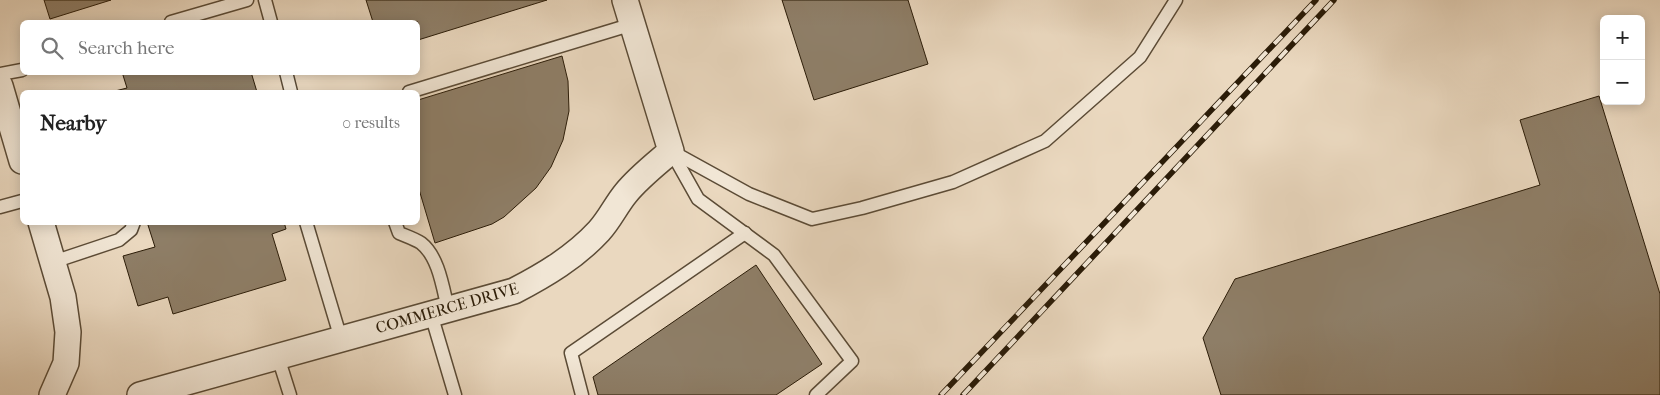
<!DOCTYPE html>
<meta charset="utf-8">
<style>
:root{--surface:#fff;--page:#f6f6f6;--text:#222;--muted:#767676;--line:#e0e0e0}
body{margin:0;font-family:"IM FELL French Canon",serif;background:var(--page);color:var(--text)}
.controls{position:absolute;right:15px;top:15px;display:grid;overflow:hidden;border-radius:8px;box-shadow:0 2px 12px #0003}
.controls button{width:45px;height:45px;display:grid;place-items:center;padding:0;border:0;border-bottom:1px solid var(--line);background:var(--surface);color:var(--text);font:25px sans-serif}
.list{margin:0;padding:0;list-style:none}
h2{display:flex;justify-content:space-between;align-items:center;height:65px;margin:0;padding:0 20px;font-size:21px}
h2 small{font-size:16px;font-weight:400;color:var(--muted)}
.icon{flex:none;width:28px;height:28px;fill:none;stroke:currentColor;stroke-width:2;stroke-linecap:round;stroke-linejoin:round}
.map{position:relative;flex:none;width:1660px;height:395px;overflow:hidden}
.search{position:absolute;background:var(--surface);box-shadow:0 2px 12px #0003;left:20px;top:20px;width:400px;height:55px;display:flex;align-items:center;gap:12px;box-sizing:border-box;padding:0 18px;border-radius:8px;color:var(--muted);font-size:19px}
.panel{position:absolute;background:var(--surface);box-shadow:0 2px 12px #0003;left:20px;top:90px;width:400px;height:135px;border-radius:8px}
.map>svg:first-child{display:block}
.building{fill:#8e7e67;stroke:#2b1c08}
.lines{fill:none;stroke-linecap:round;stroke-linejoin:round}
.lane-casing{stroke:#5b4b36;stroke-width:15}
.street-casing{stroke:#5b4b36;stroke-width:28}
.lane{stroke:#f1e6d5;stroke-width:12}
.street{stroke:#f1e6d5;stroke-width:25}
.rail-casing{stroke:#2b1c08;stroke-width:5.5}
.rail{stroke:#f1e6d5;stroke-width:4;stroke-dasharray:11;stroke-linecap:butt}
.labels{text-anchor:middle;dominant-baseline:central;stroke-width:4;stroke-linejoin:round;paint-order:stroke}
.street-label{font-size:16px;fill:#2b1c08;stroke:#f1e6d5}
</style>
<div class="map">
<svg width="1660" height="395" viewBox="0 0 1660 395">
<rect width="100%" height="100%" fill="#ead8bf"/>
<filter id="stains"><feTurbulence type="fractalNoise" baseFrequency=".004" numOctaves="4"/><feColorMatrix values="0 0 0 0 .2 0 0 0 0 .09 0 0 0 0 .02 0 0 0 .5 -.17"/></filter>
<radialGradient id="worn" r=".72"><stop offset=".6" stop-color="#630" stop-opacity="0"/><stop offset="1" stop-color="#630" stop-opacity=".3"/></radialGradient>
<!-- building -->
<g class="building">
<path d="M44,0h67l-61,19z"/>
<path d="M366,0h181l-129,40v-18h-45z"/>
<path d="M782,0h126l20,64 -114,36z"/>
<path d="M562,56l6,25 1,30 -6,29 -12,27 -15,21 -32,29 -12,7 -57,19 -17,-57v-86z"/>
<path d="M122,72h129l6,20h-146l16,-4z"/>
<path d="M1599,96l61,198v101h-439l-18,-57 32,-59 305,-94 -20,-65z"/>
<path d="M147,222h137l2,7 -14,5 14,46 -113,34 -5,-17 -30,9 -15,-50 32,-9z"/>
<path d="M756,265l66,99 -46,31h-178l-5,-18z"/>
</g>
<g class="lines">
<!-- lane casing -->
<g class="lane-casing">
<g id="lane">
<path d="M265,0l6,22"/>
<path d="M171,22l76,-22"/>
<path d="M286,72l5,20"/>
<path d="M0,74l22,-4"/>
<path d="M409,92l224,-68"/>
<path d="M671,151l78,43 63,25 50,-11 91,-26 92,-41 95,-84 36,-57"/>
<path d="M671,151l27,48 76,56 78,106 -36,34"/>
<path d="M0,207l22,-6"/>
<path d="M306,222l35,117"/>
<path d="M395,222l4,11c7,3 16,6 22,10 18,14 22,46 27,66"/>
<path d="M53,262l66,-22 12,-10 3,-8"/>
<path d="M431,314l24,81"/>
<path d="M278,357l12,38"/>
<path d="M582,395l-11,-42 174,-120"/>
</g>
</g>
<!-- street casing -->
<g class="street-casing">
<g id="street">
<path d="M0,86l22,75"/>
<path d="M41,222l22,75 5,35 -2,31 -14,32"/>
<path d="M140,395l374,-104c31,-16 61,-34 85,-60 11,-12 17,-26 27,-38 12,-15 30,-29 45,-42l-46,-151"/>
</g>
</g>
<!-- lane -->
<use href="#lane" class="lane"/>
<!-- street -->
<use href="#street" class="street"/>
<!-- rail casing -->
<g class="rail-casing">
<g id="rail">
<path d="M941,395l375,-395"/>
<path d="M963,395l371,-395"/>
</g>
</g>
<!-- rail -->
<use href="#rail" class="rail"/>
</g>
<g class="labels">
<!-- street labels -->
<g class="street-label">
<text transform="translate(447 308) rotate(-16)">COMMERCE DRIVE</text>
</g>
</g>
<rect width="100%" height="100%" filter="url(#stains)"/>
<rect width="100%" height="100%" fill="url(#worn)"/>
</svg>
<div class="controls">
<button>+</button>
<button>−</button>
</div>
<div class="search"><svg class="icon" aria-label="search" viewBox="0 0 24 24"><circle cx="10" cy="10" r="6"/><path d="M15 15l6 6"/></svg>Search here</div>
<section class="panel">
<h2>Nearby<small>0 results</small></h2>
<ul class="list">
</ul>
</section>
</div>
